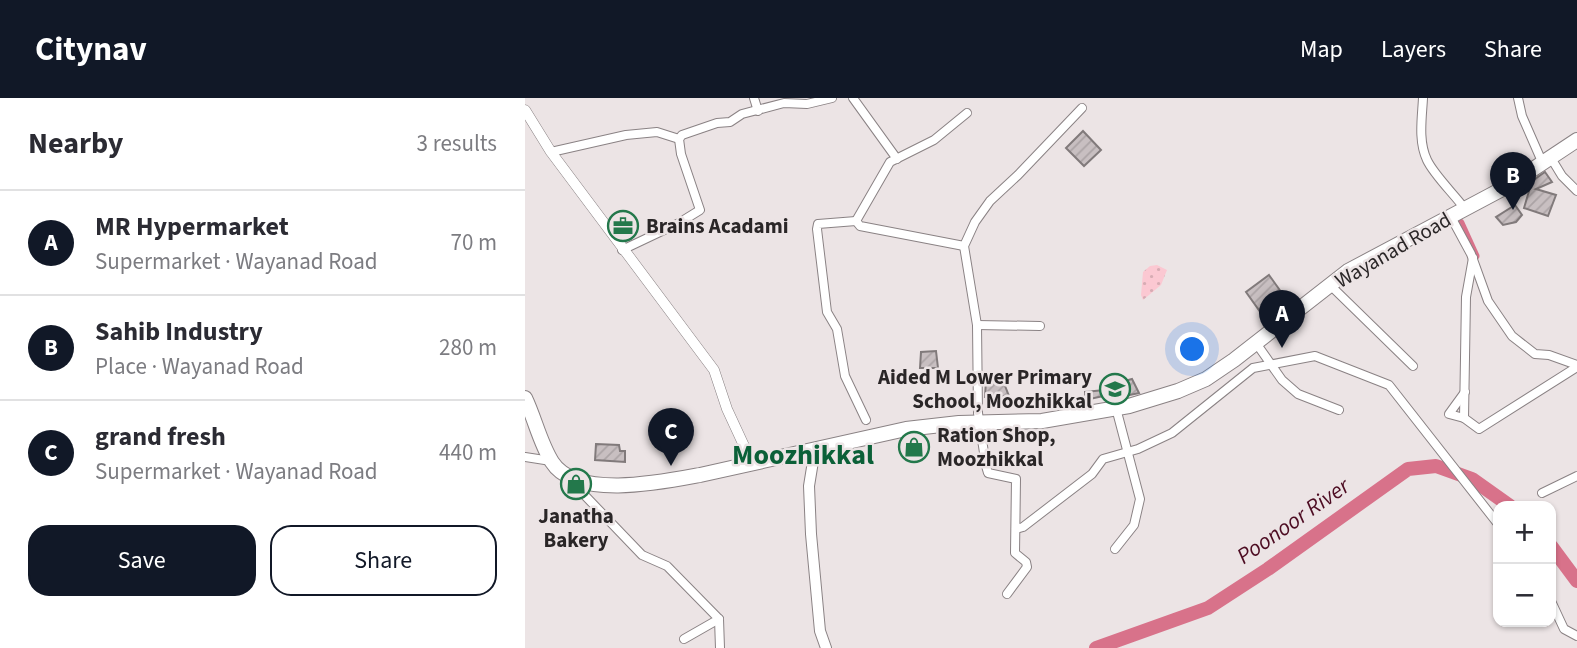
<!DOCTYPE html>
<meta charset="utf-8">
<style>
:root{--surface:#fff;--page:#f2f2f3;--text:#2b2b33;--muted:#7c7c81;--line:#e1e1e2;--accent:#111827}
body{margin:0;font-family:"Source Sans 3",sans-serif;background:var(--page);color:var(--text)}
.controls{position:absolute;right:21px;bottom:21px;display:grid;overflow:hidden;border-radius:14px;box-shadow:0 2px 5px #0004}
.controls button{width:63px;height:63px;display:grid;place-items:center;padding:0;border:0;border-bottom:2px solid var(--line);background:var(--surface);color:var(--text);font:35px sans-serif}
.you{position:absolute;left:668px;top:252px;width:24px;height:24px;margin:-18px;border:5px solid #fff;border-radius:50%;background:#1a73e8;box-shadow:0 0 0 10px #1a73e833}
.badge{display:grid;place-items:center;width:46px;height:46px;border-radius:50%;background:var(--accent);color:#fff;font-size:23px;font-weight:700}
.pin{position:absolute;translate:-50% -58px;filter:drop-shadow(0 2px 4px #0008)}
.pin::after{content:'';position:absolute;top:37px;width:24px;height:21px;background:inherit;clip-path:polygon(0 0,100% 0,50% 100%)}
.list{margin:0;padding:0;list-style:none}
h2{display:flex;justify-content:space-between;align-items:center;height:91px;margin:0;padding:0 28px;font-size:30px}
h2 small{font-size:23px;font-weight:400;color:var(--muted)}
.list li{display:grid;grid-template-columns:46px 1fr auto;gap:21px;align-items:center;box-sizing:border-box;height:105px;padding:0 28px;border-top:2px solid var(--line)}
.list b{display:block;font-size:26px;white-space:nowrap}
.list p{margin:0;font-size:23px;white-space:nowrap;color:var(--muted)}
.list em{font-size:23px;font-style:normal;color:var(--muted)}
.actions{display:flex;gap:14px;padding:21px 28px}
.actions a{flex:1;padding:16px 0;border:2px solid var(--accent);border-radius:21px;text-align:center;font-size:24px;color:var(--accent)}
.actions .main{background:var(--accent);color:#fff}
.map{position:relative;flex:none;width:1052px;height:550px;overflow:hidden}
header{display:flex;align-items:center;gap:42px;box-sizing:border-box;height:98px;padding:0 35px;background:var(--accent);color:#fff}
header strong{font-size:33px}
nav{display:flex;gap:38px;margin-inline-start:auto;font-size:24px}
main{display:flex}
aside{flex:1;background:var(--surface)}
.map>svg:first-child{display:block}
.park{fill:url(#park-dots)}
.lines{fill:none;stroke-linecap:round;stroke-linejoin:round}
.canal{stroke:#d8728a;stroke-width:9}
.river{stroke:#d8728a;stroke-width:14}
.building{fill:url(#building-hatch);stroke:#817a7b;stroke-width:2}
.minor-casing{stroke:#8a8284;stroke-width:10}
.tertiary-casing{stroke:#8a8284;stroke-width:11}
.secondary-casing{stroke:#8a8284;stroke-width:12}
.trunk-casing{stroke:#8a8284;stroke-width:16}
.minor{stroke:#fff;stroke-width:8}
.tertiary{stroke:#fff;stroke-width:10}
.secondary{stroke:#fff;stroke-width:10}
.trunk{stroke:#fff;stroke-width:14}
.labels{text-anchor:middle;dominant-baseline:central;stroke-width:5;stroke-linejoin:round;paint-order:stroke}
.poi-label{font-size:21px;font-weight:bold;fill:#2a2627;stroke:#ece4e5;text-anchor:start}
.street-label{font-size:21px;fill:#2a2627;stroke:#ece4e5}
.water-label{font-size:23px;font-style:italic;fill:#4d0c22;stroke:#ece4e5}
.district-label{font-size:28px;font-weight:bold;fill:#0b6038;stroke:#ece4e5}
</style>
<header>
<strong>Citynav</strong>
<nav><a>Map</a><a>Layers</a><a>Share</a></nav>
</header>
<main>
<aside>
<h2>Nearby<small>3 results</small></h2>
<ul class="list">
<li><span class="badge">A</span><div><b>MR Hypermarket</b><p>Supermarket · Wayanad Road</p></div><em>70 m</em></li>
<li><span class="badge">B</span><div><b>Sahib Industry</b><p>Place · Wayanad Road</p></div><em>280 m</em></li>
<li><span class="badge">C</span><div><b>grand fresh</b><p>Supermarket · Wayanad Road</p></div><em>440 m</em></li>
</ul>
<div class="actions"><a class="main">Save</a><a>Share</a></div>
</aside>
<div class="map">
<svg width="1052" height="550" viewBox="0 0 1052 550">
<defs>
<pattern id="park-dots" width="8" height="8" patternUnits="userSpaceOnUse" patternTransform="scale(1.75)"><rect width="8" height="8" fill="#fbc8d2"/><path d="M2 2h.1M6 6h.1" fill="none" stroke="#d7acb4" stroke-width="1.8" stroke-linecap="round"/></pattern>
<pattern id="building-hatch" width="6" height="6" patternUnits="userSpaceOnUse" patternTransform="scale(1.75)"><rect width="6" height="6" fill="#c8bfc1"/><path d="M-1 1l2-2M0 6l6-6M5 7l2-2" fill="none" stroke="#aca4a6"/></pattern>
</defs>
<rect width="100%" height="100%" fill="#ece4e5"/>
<!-- park -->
<path class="park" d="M632,167l10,5 -6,15 -18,15 -2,-5 2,-23 7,-6z"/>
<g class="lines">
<!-- canal -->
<path class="canal" d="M935,125l15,33"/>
<!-- river -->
<g class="river">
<path d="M1026,448l26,35"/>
<path d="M571,550l112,-40 60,-39 140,-100 28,-3 36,13 38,27"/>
</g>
</g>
<!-- building -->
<g class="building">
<path d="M558,33l18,19 -17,16 -18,-18z"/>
<path d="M1020,74l7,10 -16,7 20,6 -8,21 -24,-8 8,-27z"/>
<path d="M990,107l7,10 -6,7 -13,3 -7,-8z"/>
<path d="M744,177l15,21 -23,17 -15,-21z"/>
<path d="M411,253l2,17h-18l1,-16z"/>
<path d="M607,281l7,14 -28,6 -3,-4 -23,5v-8l20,-2 -2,-3z"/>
<path d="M461,282l17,1 6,15 -24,1z"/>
<path d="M71,346l23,1 1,6h5v11l-30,-2z"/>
</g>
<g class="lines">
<!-- minor casing -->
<g class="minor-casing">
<g id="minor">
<path d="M229,0l4,13"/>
<path d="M328,0l44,61"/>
<path d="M898,0c-1,20 -5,43 4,62 7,15 27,34 38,49"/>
<path d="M993,0l4,18 21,48"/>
<path d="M26,54l75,-17 31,-3 22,7"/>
<path d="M1026,60l11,18 15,15"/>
<path d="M926,119l20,37 17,47 24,35 23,18 14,1 28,10"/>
<path d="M331,123l-38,3 -1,5 10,83 10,17 8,47 21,44"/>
<path d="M439,148l-104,-20 -4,-5 34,-59 44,-22 33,-27"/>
<path d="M97,152l57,-27 21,-13 -19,-56 -2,-15 3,-4 35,-12 13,-1 12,-8 42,-11 23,1 25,-6"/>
<path d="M948,160l-7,39 -2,121 15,11 98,-62"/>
<path d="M805,187l83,81"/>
<path d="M452,227l63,1"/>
<path d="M731,245l26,37 16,14 41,16"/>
<path d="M939,320l-15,-4 16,-22"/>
<path d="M0,359l26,4"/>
<path d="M45,382l72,75 25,11 52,53 -35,20"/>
<path d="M1017,395l35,-17"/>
<path d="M491,431l7,-2 69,-53 11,-15 35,-10 34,-16 81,-65 62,-12 74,29 109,139"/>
<path d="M590,451l19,-24 6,-26 -24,-91"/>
<path d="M482,496l20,-27 -1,-5 -11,-9 1,-74 -28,-6 -2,-7 -8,-53 -1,-88 -13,-79 11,-24 15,-21 28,-26 64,-67"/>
<path d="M1026,503l13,28 13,7"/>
<path d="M194,521l1,29"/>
</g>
</g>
<!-- tertiary casing -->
<g class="tertiary-casing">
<path id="tertiary" d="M0,12l26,42 163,218 13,39 25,54"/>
</g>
<!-- secondary casing -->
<g class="secondary-casing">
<path id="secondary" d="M290,351l-6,37 2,48 9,97 6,17"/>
</g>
<!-- trunk casing -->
<g class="trunk-casing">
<path id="trunk" d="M0,300c10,21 15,45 27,64 24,38 111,20 148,13l206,-46 53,-6 83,-2 87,-15 49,-15 28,-12 28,-19 114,-89 158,-84 71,-47"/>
</g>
<!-- minor -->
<use href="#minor" class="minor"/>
<!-- tertiary -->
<use href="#tertiary" class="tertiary"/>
<!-- secondary -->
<use href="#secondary" class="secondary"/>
<!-- trunk -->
<use href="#trunk" class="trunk"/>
</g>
<!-- icons -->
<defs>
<g id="office-ring" transform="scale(1.575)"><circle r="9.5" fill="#ece4e5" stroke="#23784b" stroke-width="1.5"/><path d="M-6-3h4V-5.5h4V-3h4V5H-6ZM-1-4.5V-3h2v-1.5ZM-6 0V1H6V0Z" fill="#23784b"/></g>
<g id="school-ring" transform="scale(1.575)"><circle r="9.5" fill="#ece4e5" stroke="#23784b" stroke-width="1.5"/><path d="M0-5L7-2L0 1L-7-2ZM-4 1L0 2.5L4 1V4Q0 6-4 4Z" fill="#23784b"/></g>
<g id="shop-ring" transform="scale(1.575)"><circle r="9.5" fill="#ece4e5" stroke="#23784b" stroke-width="1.5"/><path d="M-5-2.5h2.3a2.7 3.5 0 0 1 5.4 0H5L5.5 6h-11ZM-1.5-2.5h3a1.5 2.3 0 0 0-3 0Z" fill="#23784b"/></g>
</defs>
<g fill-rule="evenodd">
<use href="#office-ring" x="98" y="128"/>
<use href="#school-ring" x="590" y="291"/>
<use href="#shop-ring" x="389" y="349"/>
<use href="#shop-ring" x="51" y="386"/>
</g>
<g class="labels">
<!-- poi labels -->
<g class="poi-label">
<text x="121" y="128">Brains Acadami</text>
<text x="567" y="279" text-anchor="end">Aided M Lower Primary<tspan x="567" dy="24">School, Moozhikkal</tspan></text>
<text x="412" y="337">Ration Shop,<tspan x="412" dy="24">Moozhikkal</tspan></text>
<text x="51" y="418" text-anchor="middle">Janatha<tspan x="51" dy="24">Bakery</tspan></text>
</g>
<!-- street labels -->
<g class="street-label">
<text transform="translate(868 152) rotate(-30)">Wayanad Road</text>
</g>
<!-- water labels -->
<g class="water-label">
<text transform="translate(768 423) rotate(-35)">Poonoor River</text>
</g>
<!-- district labels -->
<g class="district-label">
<text x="278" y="357">Moozhikkal</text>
</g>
</g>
</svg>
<div class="controls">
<button>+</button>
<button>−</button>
</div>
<div class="you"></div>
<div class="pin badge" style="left:757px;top:250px">A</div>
<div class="pin badge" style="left:988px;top:112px">B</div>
<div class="pin badge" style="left:146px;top:368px">C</div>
</div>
</main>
